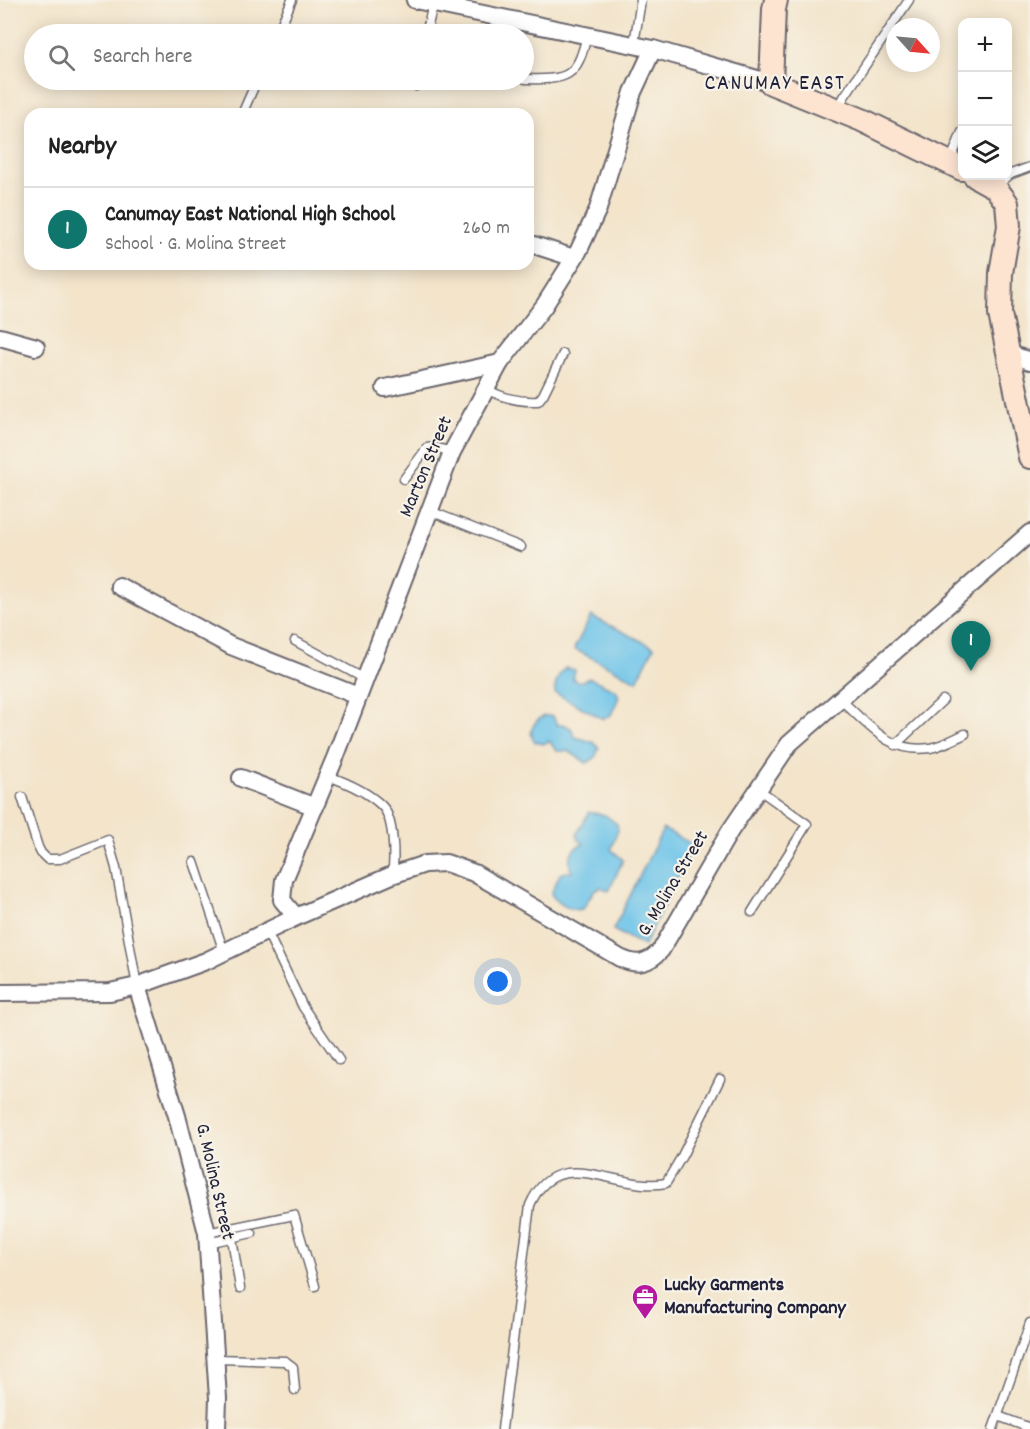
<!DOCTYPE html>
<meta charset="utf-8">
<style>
:root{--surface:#fff;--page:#f6f6f6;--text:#222;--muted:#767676;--line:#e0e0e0;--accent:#0f766e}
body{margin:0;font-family:Dekko,sans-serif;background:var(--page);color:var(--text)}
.controls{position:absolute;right:18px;top:18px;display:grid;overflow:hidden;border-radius:12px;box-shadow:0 3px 15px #0003}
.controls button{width:54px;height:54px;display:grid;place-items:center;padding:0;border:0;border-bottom:2px solid var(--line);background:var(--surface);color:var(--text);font:30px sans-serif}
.compass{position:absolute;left:886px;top:18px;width:54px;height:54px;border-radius:50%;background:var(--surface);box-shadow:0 3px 15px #0003;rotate:117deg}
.you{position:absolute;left:498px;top:982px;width:21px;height:21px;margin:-15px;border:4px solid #fff;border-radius:50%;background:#1a73e8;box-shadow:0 0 0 9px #1a73e833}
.badge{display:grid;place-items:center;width:39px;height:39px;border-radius:50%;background:var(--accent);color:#fff;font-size:20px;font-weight:700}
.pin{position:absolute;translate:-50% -50px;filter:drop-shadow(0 2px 3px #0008)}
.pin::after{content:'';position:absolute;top:32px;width:21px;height:18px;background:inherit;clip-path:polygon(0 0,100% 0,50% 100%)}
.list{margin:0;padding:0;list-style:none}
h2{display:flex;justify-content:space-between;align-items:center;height:78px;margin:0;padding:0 24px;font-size:26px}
h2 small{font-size:20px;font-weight:400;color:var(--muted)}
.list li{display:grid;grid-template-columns:39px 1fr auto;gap:18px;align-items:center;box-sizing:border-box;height:84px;padding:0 24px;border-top:2px solid var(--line)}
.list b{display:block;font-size:22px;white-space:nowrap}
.list p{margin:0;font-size:20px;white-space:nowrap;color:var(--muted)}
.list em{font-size:20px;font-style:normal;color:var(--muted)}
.icon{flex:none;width:33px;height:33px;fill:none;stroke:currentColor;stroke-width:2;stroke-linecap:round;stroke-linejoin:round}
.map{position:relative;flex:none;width:1030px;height:1429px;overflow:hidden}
.search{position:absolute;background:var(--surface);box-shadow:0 3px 15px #0003;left:24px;top:24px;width:510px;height:66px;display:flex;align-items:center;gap:15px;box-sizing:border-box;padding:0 21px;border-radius:33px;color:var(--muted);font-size:22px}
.panel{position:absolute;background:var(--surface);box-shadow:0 3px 15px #0003;left:24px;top:108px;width:510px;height:162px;border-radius:18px}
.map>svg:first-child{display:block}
.water{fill:#6bc3e9;stroke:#467292;stroke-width:1.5}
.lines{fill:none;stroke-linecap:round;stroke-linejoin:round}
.service-casing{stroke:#6b666d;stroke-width:11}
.minor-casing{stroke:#6b666d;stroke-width:20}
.secondary-casing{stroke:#6b666d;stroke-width:26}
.service{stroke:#fff;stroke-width:8}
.minor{stroke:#fff;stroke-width:16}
.secondary{stroke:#fde4d1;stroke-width:22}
.labels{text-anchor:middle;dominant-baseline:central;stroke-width:4.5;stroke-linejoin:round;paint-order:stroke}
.street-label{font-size:20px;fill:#22223b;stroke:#f7f3e8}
.poi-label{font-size:20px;font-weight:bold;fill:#22223b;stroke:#f7f3e8;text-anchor:start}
.quarter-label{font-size:22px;letter-spacing:1.5px;fill:#22223b;stroke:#f7f3e8}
</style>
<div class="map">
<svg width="1030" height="1429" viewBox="0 0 1030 1429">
<rect width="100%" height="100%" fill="#f7f3e8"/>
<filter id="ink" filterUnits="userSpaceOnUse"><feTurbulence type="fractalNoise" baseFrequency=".0167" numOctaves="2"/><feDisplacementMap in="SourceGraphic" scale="12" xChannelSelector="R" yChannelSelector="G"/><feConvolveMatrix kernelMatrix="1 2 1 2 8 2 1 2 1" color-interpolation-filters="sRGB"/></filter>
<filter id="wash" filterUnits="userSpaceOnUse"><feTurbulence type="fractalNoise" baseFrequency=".008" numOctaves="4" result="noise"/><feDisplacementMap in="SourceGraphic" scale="24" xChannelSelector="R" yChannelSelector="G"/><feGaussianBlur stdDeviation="1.35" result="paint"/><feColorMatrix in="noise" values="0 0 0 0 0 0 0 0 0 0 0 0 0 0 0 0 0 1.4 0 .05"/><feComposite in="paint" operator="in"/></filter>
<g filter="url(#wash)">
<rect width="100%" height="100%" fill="#f3e4ca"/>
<!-- water -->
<g class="water">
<path d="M591,616l63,31 -17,34 -63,-32z"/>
<path d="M566,668l9,2 -2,9 5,3 12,-4 26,12 3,7 -8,18 -8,4 -48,-26c-1,-8 4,-21 11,-25z"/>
<path d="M544,716h9l4,9h8l6,3 4,9 18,5 6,6 -4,10 -8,5 -19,-12h-11l-8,-10 -6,3 -9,-3c-7,-11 1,-20 10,-25z"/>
<path d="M589,812l16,3 12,9 1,6 -7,19 12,11 -14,31 -8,-4 -7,3 -11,19c-12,3 -25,-5 -32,-15l9,-20 6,-2h6c-6,-12 -1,-25 12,-28l-6,-5 -1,-5z"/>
<path d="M663,829l31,16 -50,101 -31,-16z"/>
</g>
</g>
<g filter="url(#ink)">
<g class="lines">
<!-- service casing -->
<g class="service-casing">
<g id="service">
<path d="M277,34l15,-34"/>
<path d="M426,34l7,-30"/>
<path d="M634,44l7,-44"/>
<path d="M525,79c43,1 52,-1 62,-44"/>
<path d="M416,86l1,-6"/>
<path d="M838,109l6,-12 65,-97"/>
<path d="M242,114l15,-34"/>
<path d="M950,162l12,-30"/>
<path d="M997,185l14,-11 19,-7"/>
<path d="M486,389c17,9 32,13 52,12l5,-6 20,-41"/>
<path d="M404,479l23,-31 7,-1 18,5"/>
<path d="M430,511l91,36"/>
<path d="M295,641l70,38"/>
<path d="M840,699c28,25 49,55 90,49 12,-2 24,-9 35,-14"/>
<path d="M895,745l48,-45"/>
<path d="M328,776c17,6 41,17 54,30 12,12 13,52 10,69"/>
<path d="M22,797l16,50 3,6 6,6h13l48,-19 8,28 21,118"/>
<path d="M194,862l30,90"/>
<path d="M752,912l55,-88 -49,-35"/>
<path d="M267,932l36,75 36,53"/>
<path d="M207,1233l87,-18 21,71"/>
<path d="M232,1238l8,50"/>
<path d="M208,1243l44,-10"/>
<path d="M216,1359l69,2 8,6 2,23"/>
<path d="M998,1416l32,12"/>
<path d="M502,1429l28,-224c28,-64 86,-12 136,-22l16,-27 38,-77"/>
<path d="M993,1429l37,-106"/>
</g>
</g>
<!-- minor casing -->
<g class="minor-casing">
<g id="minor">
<path d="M415,0l238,49 118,34"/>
<path d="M528,243l46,15"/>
<path d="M0,337l36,10"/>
<path d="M1007,353l23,8"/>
<path d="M385,388l115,-25"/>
<path d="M119,586l112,60 127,50"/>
<path d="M241,778l74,29"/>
<path d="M296,917l-14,-17 2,-20 51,-122 117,-306 48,-89 44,-57 34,-54 20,-43 35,-117 20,-43"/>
<path d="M137,986l40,130 30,117 11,165 -1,31"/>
<path d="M0,993l110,-1 27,-6 69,-25 90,-44 96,-42 33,-11 21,-1 28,10 146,85c17,8 28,6 41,-8l69,-119 59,-87 241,-211"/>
</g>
</g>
<!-- secondary casing -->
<g class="secondary-casing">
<g id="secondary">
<path d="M776,0l-2,9 -3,74 91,37 100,49"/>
<path d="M975,176l20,11 12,16 2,23 -8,47 -1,41 30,143"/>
</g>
</g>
<!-- service -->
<use href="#service" class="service"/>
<!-- minor -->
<use href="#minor" class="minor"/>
<!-- secondary -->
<use href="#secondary" class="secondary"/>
</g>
</g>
<!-- icons -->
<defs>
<g id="office-pin" transform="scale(1.35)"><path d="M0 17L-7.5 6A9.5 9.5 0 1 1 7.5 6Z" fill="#b5179e" stroke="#f7f3e8"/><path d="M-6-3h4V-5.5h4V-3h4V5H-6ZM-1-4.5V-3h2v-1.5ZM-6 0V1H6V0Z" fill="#fff"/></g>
</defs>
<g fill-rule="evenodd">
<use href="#office-pin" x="645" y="1297"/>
</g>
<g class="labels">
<!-- street labels -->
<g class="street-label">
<text transform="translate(427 467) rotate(-67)">Marton Street</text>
<text transform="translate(674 884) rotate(-59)">G. Molina Street</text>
<text transform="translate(214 1182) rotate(77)">G. Molina Street</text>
</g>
<!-- poi labels -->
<g class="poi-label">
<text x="664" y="1286">Lucky Garments<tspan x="664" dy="23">Manufacturing Company</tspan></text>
</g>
<!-- quarter labels -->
<g class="quarter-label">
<text x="775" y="84">CANUMAY EAST</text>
</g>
</g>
</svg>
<div class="controls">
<button>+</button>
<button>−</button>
<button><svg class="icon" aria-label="layers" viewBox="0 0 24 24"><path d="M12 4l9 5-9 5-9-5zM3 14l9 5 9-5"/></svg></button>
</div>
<svg class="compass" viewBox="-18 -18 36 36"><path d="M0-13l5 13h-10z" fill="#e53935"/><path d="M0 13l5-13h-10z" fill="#767676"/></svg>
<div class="you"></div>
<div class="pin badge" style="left:971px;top:671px">1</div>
<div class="search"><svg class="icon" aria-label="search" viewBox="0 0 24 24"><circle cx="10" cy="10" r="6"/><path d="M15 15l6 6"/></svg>Search here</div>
<section class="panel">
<h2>Nearby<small></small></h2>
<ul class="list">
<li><span class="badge">1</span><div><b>Canumay East National High School</b><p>School · G. Molina Street</p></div><em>260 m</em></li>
</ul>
</section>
</div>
